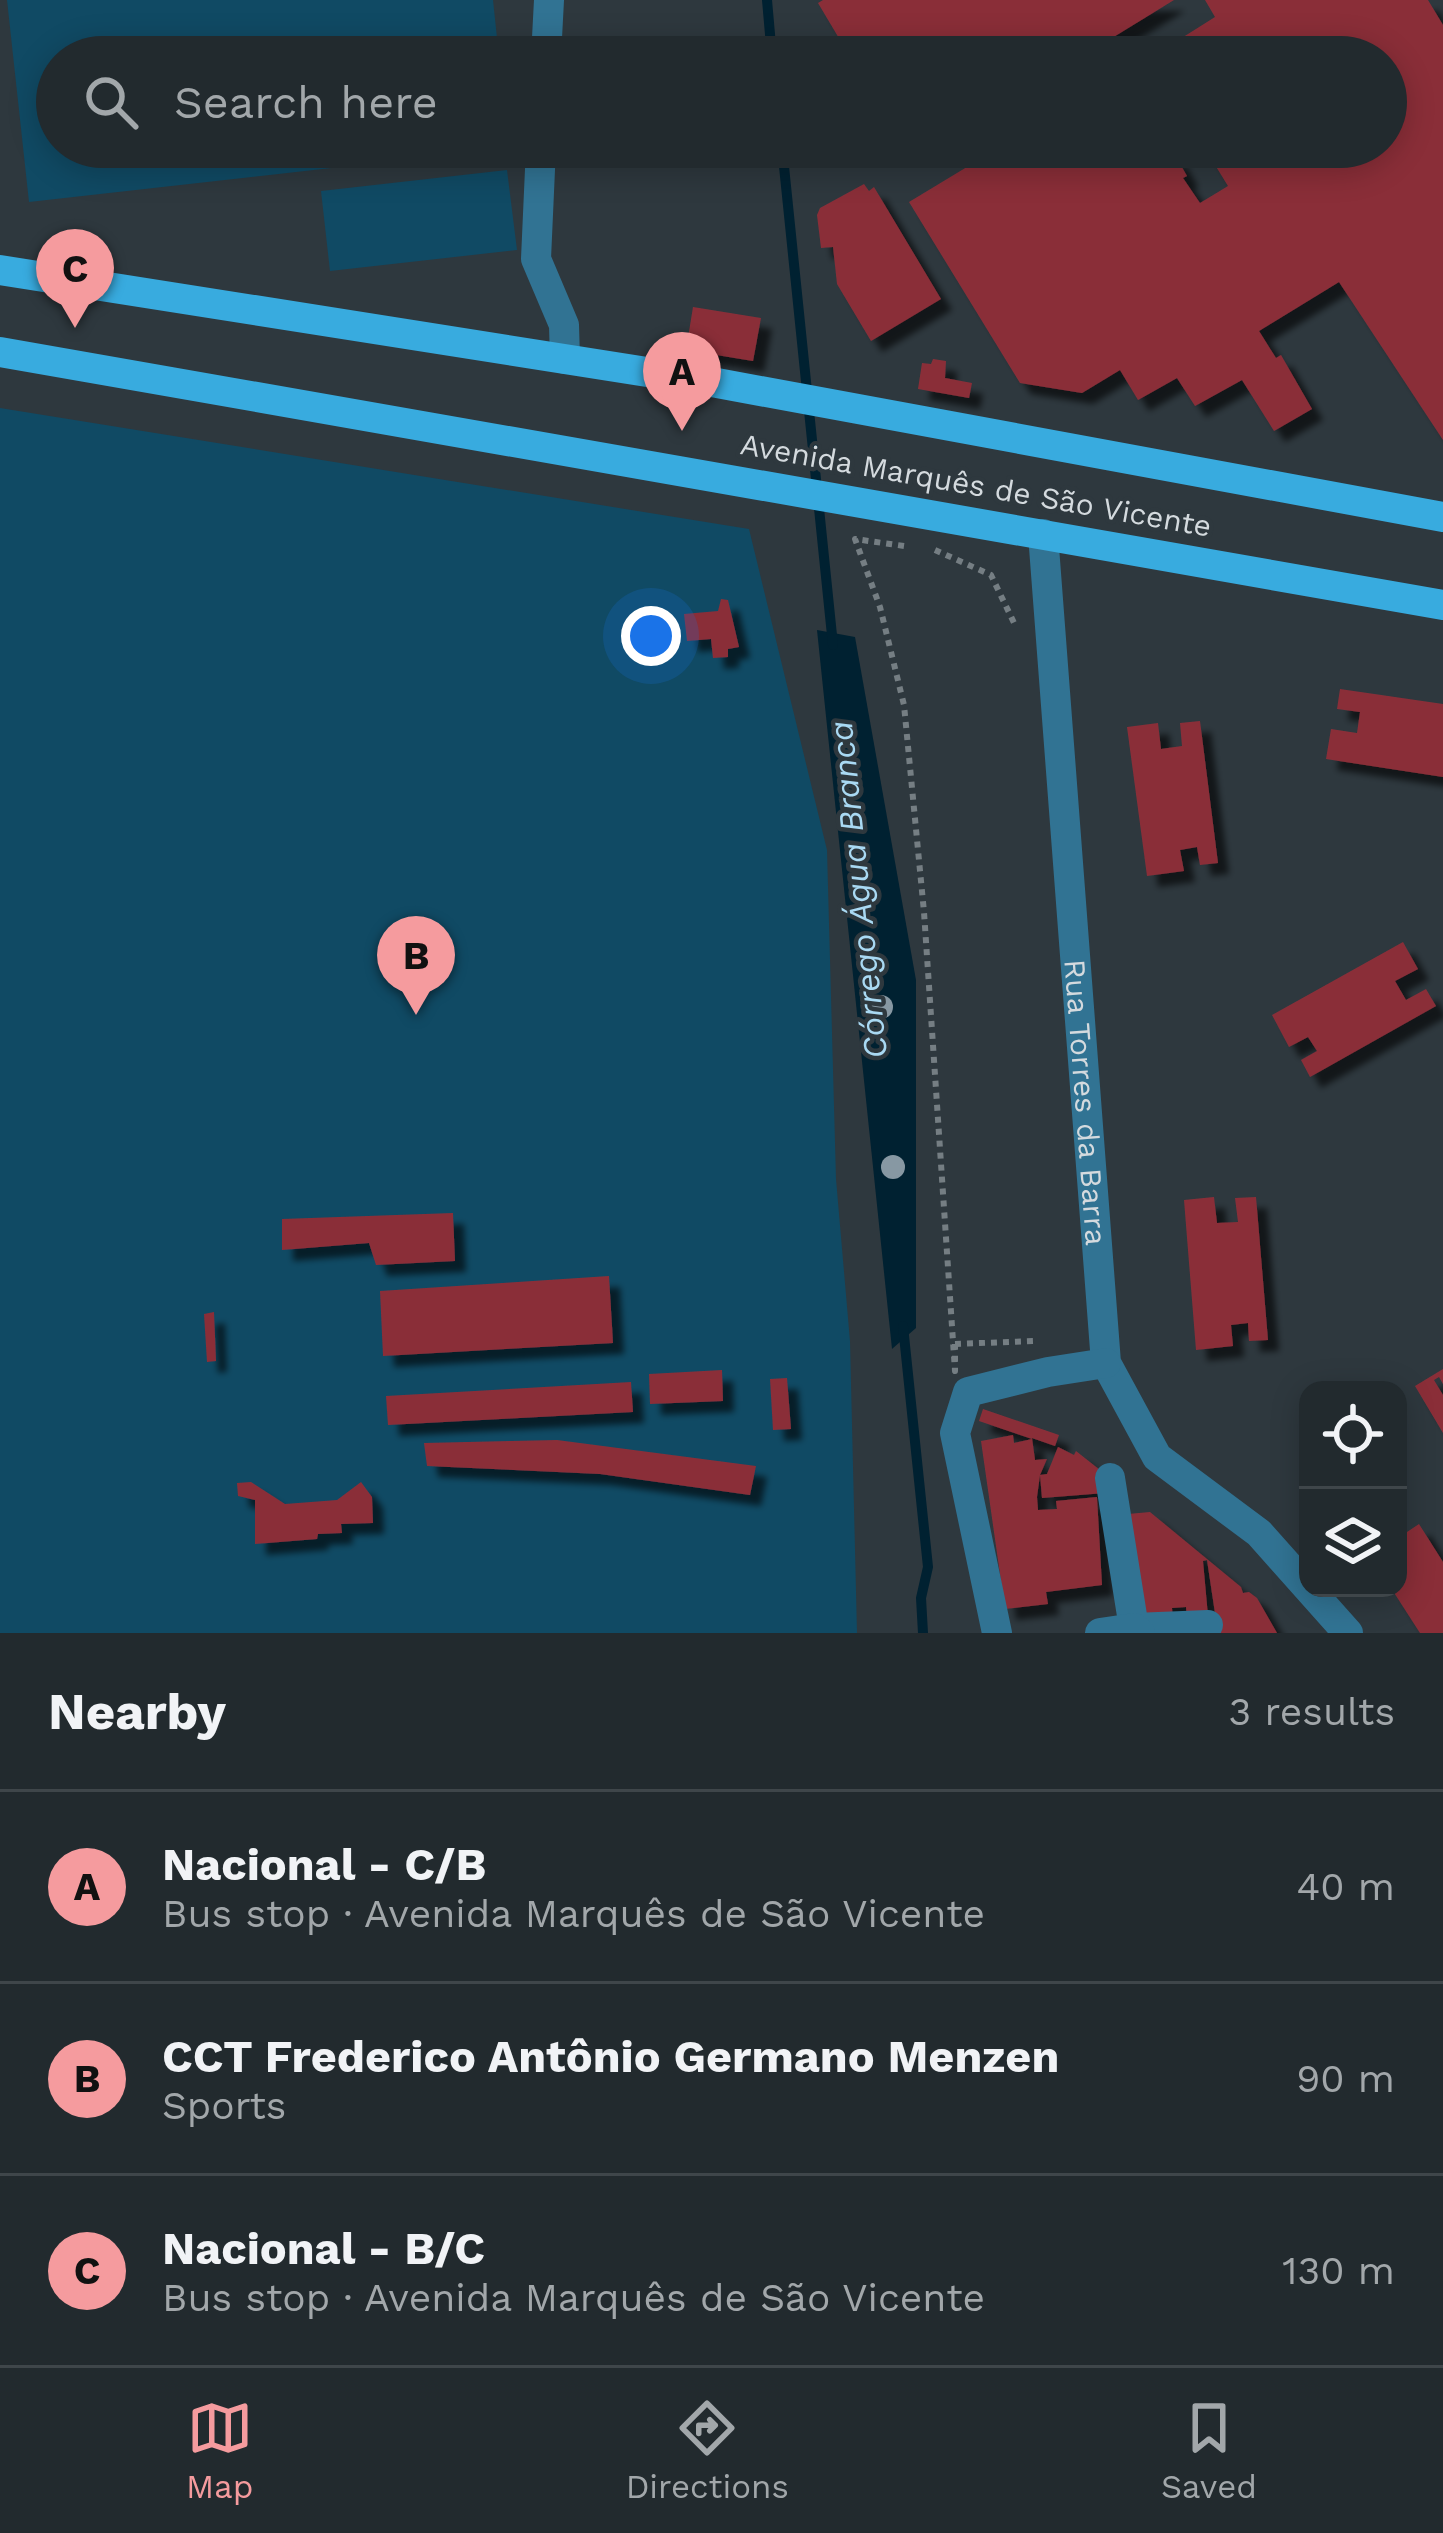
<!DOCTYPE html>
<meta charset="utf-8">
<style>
:root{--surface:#222a2e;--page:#2e363a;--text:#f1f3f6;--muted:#a2a7aa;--line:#3f464a;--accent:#f59b9e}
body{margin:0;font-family:"Work Sans",sans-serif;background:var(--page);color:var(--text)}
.controls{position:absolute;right:36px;bottom:36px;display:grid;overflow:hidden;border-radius:24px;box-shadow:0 6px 30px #0003}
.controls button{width:108px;height:108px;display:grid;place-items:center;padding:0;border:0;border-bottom:3px solid var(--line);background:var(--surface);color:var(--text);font:60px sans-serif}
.you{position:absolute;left:651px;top:636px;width:42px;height:42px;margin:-30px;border:9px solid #fff;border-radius:50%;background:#1a73e8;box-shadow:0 0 0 18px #1a73e833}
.badge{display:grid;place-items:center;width:78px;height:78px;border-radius:50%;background:var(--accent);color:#111;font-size:39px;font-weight:700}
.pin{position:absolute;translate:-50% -99px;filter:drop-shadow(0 3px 6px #0008)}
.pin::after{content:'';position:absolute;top:63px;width:42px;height:36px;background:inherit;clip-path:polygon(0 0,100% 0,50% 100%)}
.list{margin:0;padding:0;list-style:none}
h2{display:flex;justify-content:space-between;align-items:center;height:156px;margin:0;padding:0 48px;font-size:51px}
h2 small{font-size:39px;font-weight:400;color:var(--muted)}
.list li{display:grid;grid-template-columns:78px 1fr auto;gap:36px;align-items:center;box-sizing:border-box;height:192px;padding:0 48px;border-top:3px solid var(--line)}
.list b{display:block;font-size:45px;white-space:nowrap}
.list p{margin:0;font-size:39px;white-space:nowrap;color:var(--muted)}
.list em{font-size:39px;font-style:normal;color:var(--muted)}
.icon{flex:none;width:66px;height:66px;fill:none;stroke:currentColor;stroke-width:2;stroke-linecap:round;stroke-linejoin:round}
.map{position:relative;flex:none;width:1443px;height:1633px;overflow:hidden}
.search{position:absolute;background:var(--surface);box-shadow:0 6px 30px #0003;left:36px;right:36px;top:36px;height:132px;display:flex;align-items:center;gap:30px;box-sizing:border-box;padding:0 42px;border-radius:66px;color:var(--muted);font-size:45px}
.sheet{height:732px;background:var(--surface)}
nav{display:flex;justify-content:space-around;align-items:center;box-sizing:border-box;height:168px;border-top:3px solid var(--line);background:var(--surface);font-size:33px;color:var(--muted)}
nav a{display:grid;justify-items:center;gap:6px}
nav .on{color:var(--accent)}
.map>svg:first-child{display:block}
.green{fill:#104a64}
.water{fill:#002131}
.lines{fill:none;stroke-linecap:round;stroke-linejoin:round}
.stream{stroke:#002131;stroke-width:10}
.building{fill:#8a2f39;filter:url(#shadow)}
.path{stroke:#757e83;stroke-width:6;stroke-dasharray:6 6;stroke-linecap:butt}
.minor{stroke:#317393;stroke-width:30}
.major{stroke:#38abdf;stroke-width:30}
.tree{fill:#8798a3}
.labels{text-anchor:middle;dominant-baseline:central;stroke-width:9;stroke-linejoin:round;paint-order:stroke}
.street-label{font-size:30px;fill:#d4dade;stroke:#2e383e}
.water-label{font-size:33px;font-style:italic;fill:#a9d9f3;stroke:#2e383e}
</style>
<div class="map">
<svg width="1443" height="1633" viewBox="0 0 1443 1633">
<defs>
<filter id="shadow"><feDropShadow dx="11" dy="11" stdDeviation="3" flood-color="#0009"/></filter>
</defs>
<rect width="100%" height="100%" fill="#2e383e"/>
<!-- green -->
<g class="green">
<path d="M7,0h486l6,57h-442v90l452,1 -480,54z"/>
<path d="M507,170l10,80 -187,21 -9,-80z"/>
<path d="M0,408l749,121 78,321 9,329 14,162 7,292h-857z"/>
</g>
<!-- water -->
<path class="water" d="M817,630l38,7 61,343v348l-24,21z"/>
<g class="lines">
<!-- stream -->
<g class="stream">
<path d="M767,0l5,57"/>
<path d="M782,147l51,498"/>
<path d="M903,1326l25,241 -7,31 2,35"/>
</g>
</g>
<!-- building -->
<g class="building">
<path d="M823,0h351l-93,57h-244l9,-7 -28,-47z"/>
<path d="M1205,0h223l15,25v415l-104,-158 -80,49 17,27 5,-3 31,54 -38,22 -32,-51 -47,26 -18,-28 -39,22 -18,-30 -38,23 -62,-10 -111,-181 91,-55h147l12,18 16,-10 12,21 -4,2 17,25 28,-17 -24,-39h182v-90h-209l-8,-11 46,-29z"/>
<path d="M864,184l5,7 5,-4 67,112 -70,42 -34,-57 -4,-37 -12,1 -4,-33 3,-7z"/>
<path d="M693,307l68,11 -8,43 -67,-11z"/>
<path d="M933,359l13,2 -1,17 27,5 -3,15 -51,-9 4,-26 9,1z"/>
<path d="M721,599l7,1 11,47 -11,2v8l-15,1 -2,-19 -24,2 -3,-27 34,-3z"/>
<path d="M1340,689l103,15v73l-117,-18 5,-30 26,4 3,-21 -23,-3z"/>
<path d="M1200,721l18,142 -18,2 -3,-18 -17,3 4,21 -37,5 -20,-149 31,-4 3,26 21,-3 -2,-23z"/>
<path d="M1403,942l15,27 -23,12 11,19 20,-11 10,17 -126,71 -9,-17 16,-9 -9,-14 -19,10 -17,-32z"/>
<path d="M1214,1197l3,26 21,-1 -3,-24 21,-1 12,143 -19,1 -1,-18 -17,2 2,21 -37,4 -12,-150z"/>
<path d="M453,1213l2,48 -79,4 -7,-22 -87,7v-31z"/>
<path d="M609,1276l4,67 -230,13 -3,-65z"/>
<path d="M214,1312l2,49 -9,1 -3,-48z"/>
<path d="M1443,1369v15l-4,-7 -5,3 9,15v38l-28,-47z"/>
<path d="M722,1370l1,31 -73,3 -1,-30z"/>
<path d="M787,1378l4,51 -18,1 -3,-51z"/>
<path d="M631,1382l2,30 -245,13 -2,-29z"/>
<path d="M983,1409l76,26 -4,11 -23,-8 3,22 12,-1 -7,16 7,-1 11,-27 16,8 2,-4 24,19 5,23 -63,5 -2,-23 -3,22 1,13 19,-1 -1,-8 41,-4 5,88 -56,7 2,12 -43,5 -24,-168 32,-6 1,8 18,-4 -53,-18z"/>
<path d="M557,1440l199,26 -6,29 -150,-21 -173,-8 -3,-23z"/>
<path d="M251,1482l34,22 52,-4 24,-18 11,15 1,26 -32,1 1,9 -24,1 -1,5 -62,5v-44l-17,-4 -1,-13z"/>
<path d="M1150,1512l91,75 2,6 6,-1 8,6 20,35h-59l-11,-73 -4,1 5,55 -21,3 -1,-12 -14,1 1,12 -34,3 -11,-109z"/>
<path d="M1419,1524l24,38v71h-23l-29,-45h7v-50z"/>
</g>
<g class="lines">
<!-- path -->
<g class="path">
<path d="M904,546l-49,-7 25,68 24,98 20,207 31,459v-27"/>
<path d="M935,550l56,25 25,52"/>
<path d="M955,1344l80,-3"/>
</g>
<!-- minor -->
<g class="minor">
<path d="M546,57l3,-57"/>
<path d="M541,147l-5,112 28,66 1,34"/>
<path id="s1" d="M1043,534l63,829 51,94 102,76 89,100"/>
<path d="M1110,1478l24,150 74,-3"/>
<path d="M997,1633l-42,-200 13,-41 80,-20 58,-9"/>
<path d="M1100,1633l34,-5 6,5"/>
</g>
<!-- major -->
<g class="major">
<path d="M0,270l717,113 726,134"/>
<path d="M0,352l1443,253"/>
</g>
</g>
<!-- trees -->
<g class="tree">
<circle cx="881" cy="1007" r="12"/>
<circle cx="893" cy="1167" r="12"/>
</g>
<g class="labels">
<!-- street labels -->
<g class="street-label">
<text transform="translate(976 485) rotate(10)">Avenida Marquês de São Vicente</text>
<text stroke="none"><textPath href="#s1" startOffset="570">Rua Torres da Barra</textPath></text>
</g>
<!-- water labels -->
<g class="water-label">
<text transform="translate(858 890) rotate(-96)">Córrego Água Branca</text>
</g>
</g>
</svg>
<div class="controls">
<button><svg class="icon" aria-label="locate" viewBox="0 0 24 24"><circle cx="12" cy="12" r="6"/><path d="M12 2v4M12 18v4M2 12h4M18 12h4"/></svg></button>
<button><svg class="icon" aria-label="layers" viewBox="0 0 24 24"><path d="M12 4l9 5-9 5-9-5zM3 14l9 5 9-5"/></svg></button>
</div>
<div class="you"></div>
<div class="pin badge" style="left:682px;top:431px">A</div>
<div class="pin badge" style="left:416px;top:1015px">B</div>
<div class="pin badge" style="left:75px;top:328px">C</div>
<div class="search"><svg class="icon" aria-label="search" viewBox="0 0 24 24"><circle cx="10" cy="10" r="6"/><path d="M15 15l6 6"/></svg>Search here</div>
</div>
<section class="sheet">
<h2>Nearby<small>3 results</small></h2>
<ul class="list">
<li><span class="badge">A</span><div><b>Nacional - C/B</b><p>Bus stop · Avenida Marquês de São Vicente</p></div><em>40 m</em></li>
<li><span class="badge">B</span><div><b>CCT Frederico Antônio Germano Menzen</b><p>Sports</p></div><em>90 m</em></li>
<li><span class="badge">C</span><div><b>Nacional - B/C</b><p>Bus stop · Avenida Marquês de São Vicente</p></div><em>130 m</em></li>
</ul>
</section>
<nav>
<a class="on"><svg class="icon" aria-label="map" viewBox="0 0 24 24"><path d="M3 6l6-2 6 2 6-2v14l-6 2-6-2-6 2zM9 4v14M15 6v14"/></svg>Map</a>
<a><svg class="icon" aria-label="directions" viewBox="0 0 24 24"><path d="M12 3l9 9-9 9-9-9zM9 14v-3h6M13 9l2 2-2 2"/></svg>Directions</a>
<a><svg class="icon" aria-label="saved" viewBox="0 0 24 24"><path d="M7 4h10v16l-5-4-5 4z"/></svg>Saved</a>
</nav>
